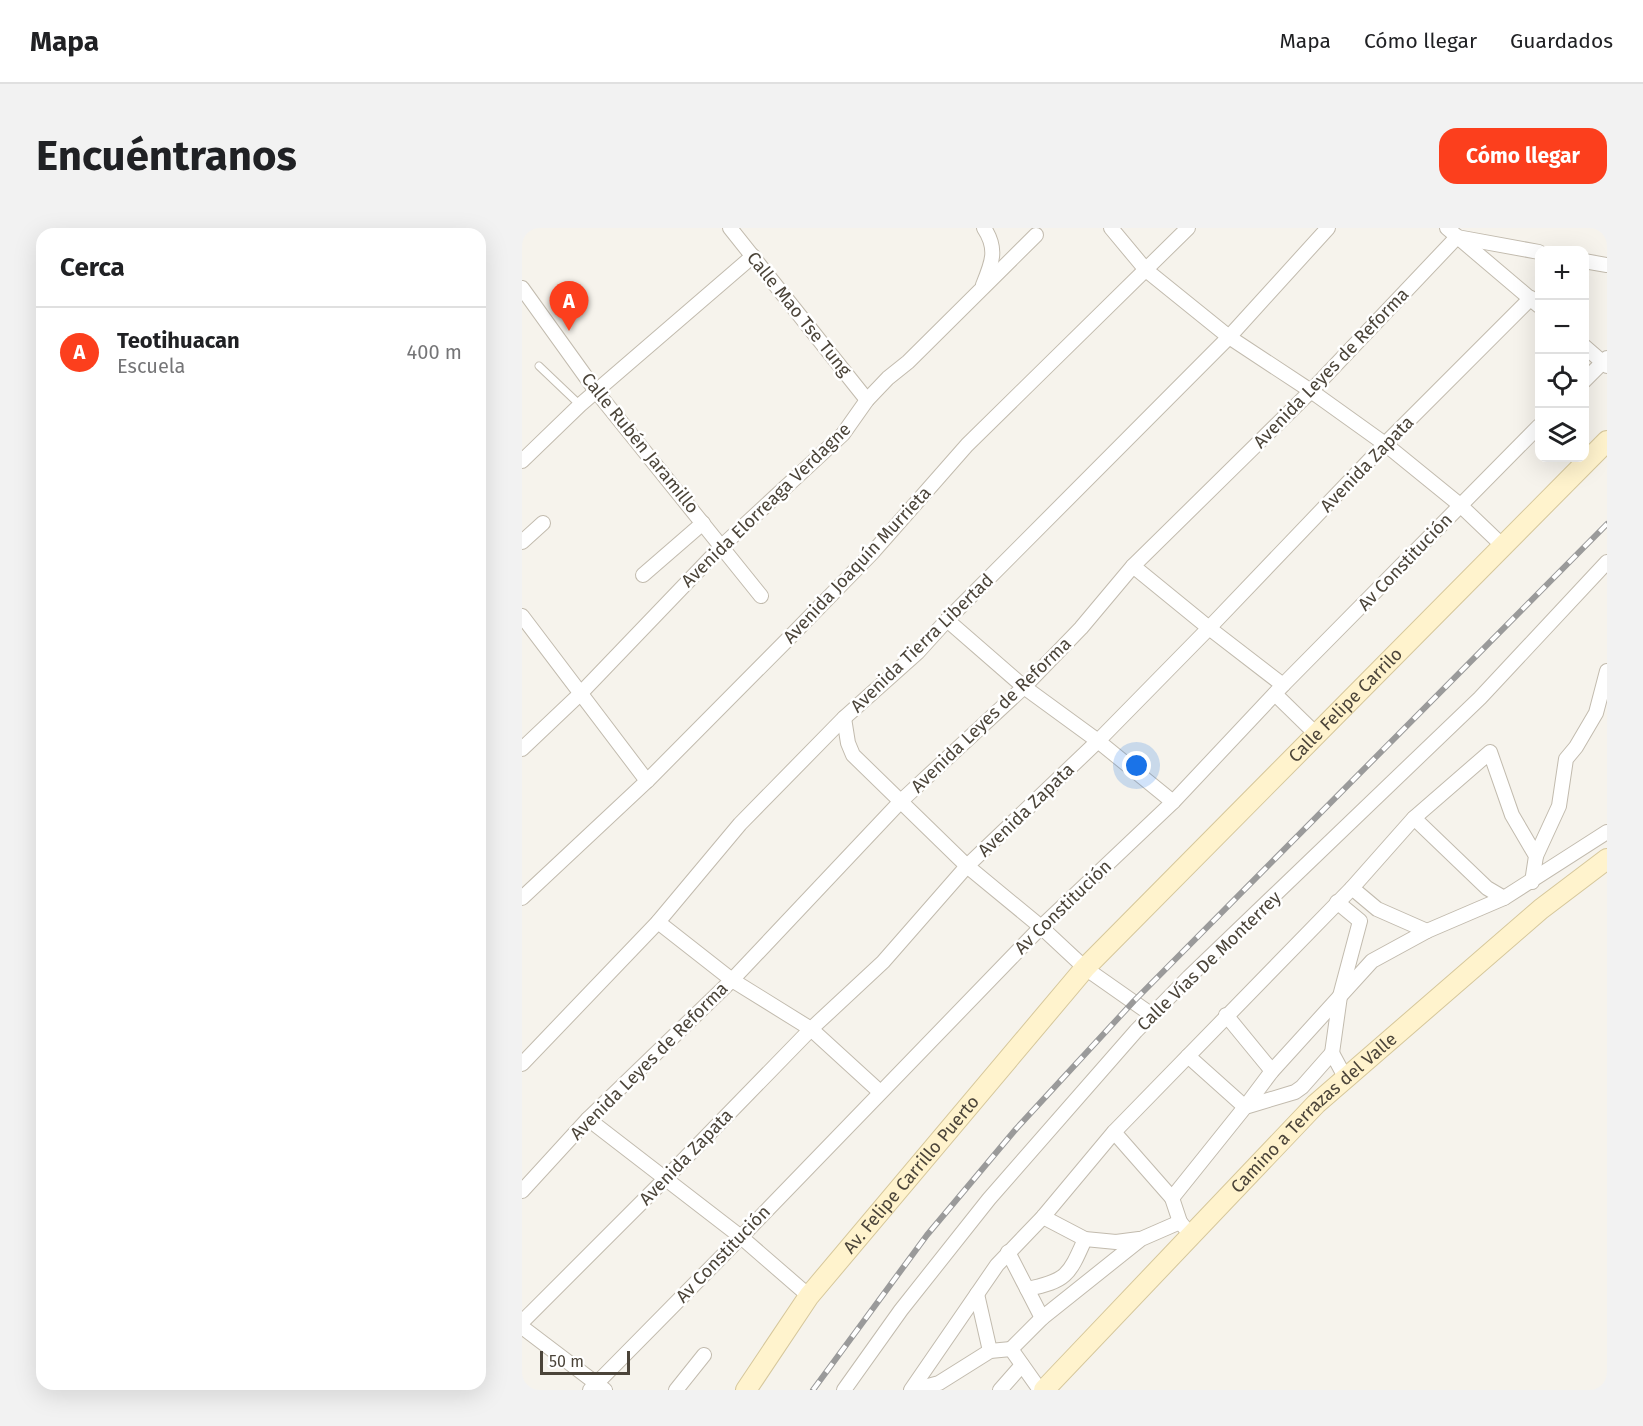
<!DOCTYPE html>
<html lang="es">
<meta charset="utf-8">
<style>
:root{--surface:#fff;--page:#f2f2f2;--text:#202124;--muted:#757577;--line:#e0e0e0;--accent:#fc3f1d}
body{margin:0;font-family:"Fira Sans",sans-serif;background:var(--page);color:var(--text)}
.controls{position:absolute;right:18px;top:18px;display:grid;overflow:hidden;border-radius:12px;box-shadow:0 6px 24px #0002}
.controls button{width:54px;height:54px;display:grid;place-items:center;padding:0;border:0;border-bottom:2px solid var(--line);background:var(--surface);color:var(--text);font:30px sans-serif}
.scale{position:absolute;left:18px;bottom:15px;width:90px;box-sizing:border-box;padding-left:6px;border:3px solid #4b4439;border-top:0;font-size:16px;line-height:21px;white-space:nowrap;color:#4b4439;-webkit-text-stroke:4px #fff;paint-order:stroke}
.you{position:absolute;left:615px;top:538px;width:21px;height:21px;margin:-15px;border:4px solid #fff;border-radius:50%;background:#1a73e8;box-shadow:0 0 0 9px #1a73e833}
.badge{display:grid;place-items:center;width:39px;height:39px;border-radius:50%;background:var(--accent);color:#fff;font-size:20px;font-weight:700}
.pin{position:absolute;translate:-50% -50px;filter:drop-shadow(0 2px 3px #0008)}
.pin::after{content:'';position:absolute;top:32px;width:21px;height:18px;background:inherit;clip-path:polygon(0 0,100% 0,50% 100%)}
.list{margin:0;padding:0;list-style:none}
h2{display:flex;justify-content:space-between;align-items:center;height:78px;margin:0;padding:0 24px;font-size:26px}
h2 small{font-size:20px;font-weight:400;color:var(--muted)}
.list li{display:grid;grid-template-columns:39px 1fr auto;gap:18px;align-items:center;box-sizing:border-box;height:90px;padding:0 24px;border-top:2px solid var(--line)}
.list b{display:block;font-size:22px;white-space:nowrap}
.list p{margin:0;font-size:20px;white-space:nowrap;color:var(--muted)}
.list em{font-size:20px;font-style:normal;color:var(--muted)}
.icon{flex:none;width:33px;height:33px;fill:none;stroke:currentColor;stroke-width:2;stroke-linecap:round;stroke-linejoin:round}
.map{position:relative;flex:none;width:1085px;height:1162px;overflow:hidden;border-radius:18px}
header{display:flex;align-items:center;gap:36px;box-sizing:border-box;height:84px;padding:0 30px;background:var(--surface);border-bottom:2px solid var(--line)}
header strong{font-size:28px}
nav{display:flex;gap:33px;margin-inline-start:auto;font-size:21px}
.intro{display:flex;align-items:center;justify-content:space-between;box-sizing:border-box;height:144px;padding:0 36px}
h1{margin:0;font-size:42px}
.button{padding:15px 27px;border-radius:18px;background:var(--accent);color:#fff;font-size:21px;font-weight:700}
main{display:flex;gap:36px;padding:0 36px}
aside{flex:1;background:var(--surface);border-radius:18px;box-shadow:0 6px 24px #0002}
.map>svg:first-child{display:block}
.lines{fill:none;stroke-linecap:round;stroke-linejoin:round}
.lane-casing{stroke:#c2bbae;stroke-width:9}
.street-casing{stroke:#c2bbae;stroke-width:16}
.secondary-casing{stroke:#d6c79b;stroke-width:22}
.lane{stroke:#fff;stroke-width:7}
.street{stroke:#fff;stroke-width:14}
.secondary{stroke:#fff3cd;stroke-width:20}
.rail-casing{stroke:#9a9a9a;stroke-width:6}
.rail{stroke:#fff;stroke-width:4;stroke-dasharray:11;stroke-linecap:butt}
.labels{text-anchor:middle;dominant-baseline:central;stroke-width:5;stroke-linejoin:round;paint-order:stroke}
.street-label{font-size:18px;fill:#4b4439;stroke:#fff}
</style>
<header>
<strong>Mapa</strong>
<nav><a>Mapa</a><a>Cómo llegar</a><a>Guardados</a></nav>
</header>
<div class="intro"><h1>Encuéntranos</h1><a class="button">Cómo llegar</a></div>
<main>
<aside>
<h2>Cerca<small></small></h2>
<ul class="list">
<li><span class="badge">A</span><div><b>Teotihuacan</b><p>Escuela</p></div><em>400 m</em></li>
</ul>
</aside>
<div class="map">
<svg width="1085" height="1162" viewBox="0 0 1085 1162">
<rect width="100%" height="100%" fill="#f6f3ec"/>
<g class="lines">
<!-- lane casing -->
<g class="lane-casing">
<path id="lane" d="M17,138l41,39"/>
</g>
<!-- street casing -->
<g class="street-casing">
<g id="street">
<path d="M208,0l137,172"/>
<path d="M589,0l35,42 83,67 82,54 74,53 75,61 44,42"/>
<path d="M925,0l92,78"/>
<path d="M1062,33l23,4"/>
<path d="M461,57c9,-22 15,-36 1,-57"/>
<path d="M0,60l74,103 165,205"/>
<path d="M1062,118l23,20"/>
<path d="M1062,153l23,-23"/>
<path d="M0,233l58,-56 173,-149"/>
<path d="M0,314l21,-19"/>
<path d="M611,338l76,62 74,57"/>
<path d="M121,347l60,-52"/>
<path d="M0,388l125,165"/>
<path d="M425,392l77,67 74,54 75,61"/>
<path d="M753,466l42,41"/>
<path d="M322,490l4,25 5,12 114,111 74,61 44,41 67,47"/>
<path d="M0,521l58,-55 142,-148 121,-112 24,-34 21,-22 20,-16 128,-127"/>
<path d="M892,590l73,70 17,10"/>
<path d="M1014,628l23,-50 7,-47 10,-12 20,-34 11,-42"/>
<path d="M830,660l25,21 50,22 77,-33 103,-66"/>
<path d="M0,670l125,-117 143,-144 83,-85 94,-107 221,-217"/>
<path d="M136,694l74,58 79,49 69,63"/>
<path d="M704,787l46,56"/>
<path d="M810,825l8,-57 20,-75 -23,-19"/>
<path d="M666,828l57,51 27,-36 100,-110 55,-30"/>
<path d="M0,836l136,-142 82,-98 104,-106 74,-66 29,-32 282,-283 99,-109"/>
<path d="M66,891l153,118 68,59"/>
<path d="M592,904l58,66"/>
<path d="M0,963l66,-72 144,-139 169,-179 123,-114 57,-59 52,-62 178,-175 146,-154 82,15"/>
<path d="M521,989l42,22 31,3 23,-3"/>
<path d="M658,994l-8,-24 73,-91 50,-15 7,-5 30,-34 13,24"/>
<path d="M486,1024l34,66"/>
<path d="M505,1061c40,-8 42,-14 58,-50"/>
<path d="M455,1066l13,57"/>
<path d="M0,1094l144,-144 145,-149 72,-67 84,-96 131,-125 111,-113 176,-184 146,-146"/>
<path d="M0,1099l83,63"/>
<path d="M489,1121l31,-31 99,-79 39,-17 5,6"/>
<path d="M68,1162l151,-153 300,-310 132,-125 110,-117 256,-259"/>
<path d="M154,1162l28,-35"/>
<path d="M322,1162l57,-80 88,-111 147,-168 53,-54 291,-279 127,-136"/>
<path d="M389,1162l86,-125 46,-48 71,-85 238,-244 62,-70 76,-66 22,63 24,41 -4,26"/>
<path d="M391,1162l26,-7 51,-32 21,-2 29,41"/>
<path d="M478,1162l22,-25"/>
</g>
</g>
<!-- secondary casing -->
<g class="secondary-casing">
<g id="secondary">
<path id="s1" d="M224,1162l63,-94 276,-328 522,-527"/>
<path id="s2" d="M522,1162l272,-286 225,-195 66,-50"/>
</g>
</g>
<!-- lane -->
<use href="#lane" class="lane"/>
<!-- street -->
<use href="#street" class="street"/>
<!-- secondary -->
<use href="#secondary" class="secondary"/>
<!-- rail casing -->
<g class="rail-casing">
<path id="rail" d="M291,1162l114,-155 89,-106 118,-128 473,-477"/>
</g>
<!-- rail -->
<use href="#rail" class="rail"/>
</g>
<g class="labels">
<!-- street labels -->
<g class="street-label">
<text transform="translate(277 86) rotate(51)">Calle Mao Tse Tung</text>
<text transform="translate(809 140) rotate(-46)">Avenida Leyes de Reforma</text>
<text transform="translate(118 215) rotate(51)">Calle Rubén Jaramillo</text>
<text transform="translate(845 236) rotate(-46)">Avenida Zapata</text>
<text transform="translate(244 277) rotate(-44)">Avenida Elorreaga Verdagne</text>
<text transform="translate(883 334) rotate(-46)">Av Constitución</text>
<text transform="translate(335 337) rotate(-47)">Avenida Joaquín Murrieta</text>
<text transform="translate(400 415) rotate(-44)">Avenida Tierra Libertad</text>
<text stroke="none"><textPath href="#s1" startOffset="912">Calle Felipe Carrilo</textPath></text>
<text transform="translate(469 487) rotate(-44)">Avenida Leyes de Reforma</text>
<text transform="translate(504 582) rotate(-44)">Avenida Zapata</text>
<text transform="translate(541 679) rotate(-44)">Av Constitución</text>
<text transform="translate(687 733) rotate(-44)">Calle Vías De Monterrey</text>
<text transform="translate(127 833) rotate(-45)">Avenida Leyes de Reforma</text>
<text stroke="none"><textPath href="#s2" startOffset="387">Camino a Terrazas del Valle</textPath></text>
<text transform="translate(164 929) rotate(-46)">Avenida Zapata</text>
<text stroke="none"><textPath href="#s1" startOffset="272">Av. Felipe Carrillo Puerto</textPath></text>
<text transform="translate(201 1026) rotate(-46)">Av Constitución</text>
</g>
</g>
</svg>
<div class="controls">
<button>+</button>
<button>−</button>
<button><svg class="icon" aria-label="locate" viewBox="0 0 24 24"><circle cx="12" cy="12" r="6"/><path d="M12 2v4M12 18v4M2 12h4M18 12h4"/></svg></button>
<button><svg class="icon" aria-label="layers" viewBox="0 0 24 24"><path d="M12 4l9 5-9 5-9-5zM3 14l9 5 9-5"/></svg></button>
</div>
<div class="scale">50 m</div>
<div class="you"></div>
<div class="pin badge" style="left:47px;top:103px">A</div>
</div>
</main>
